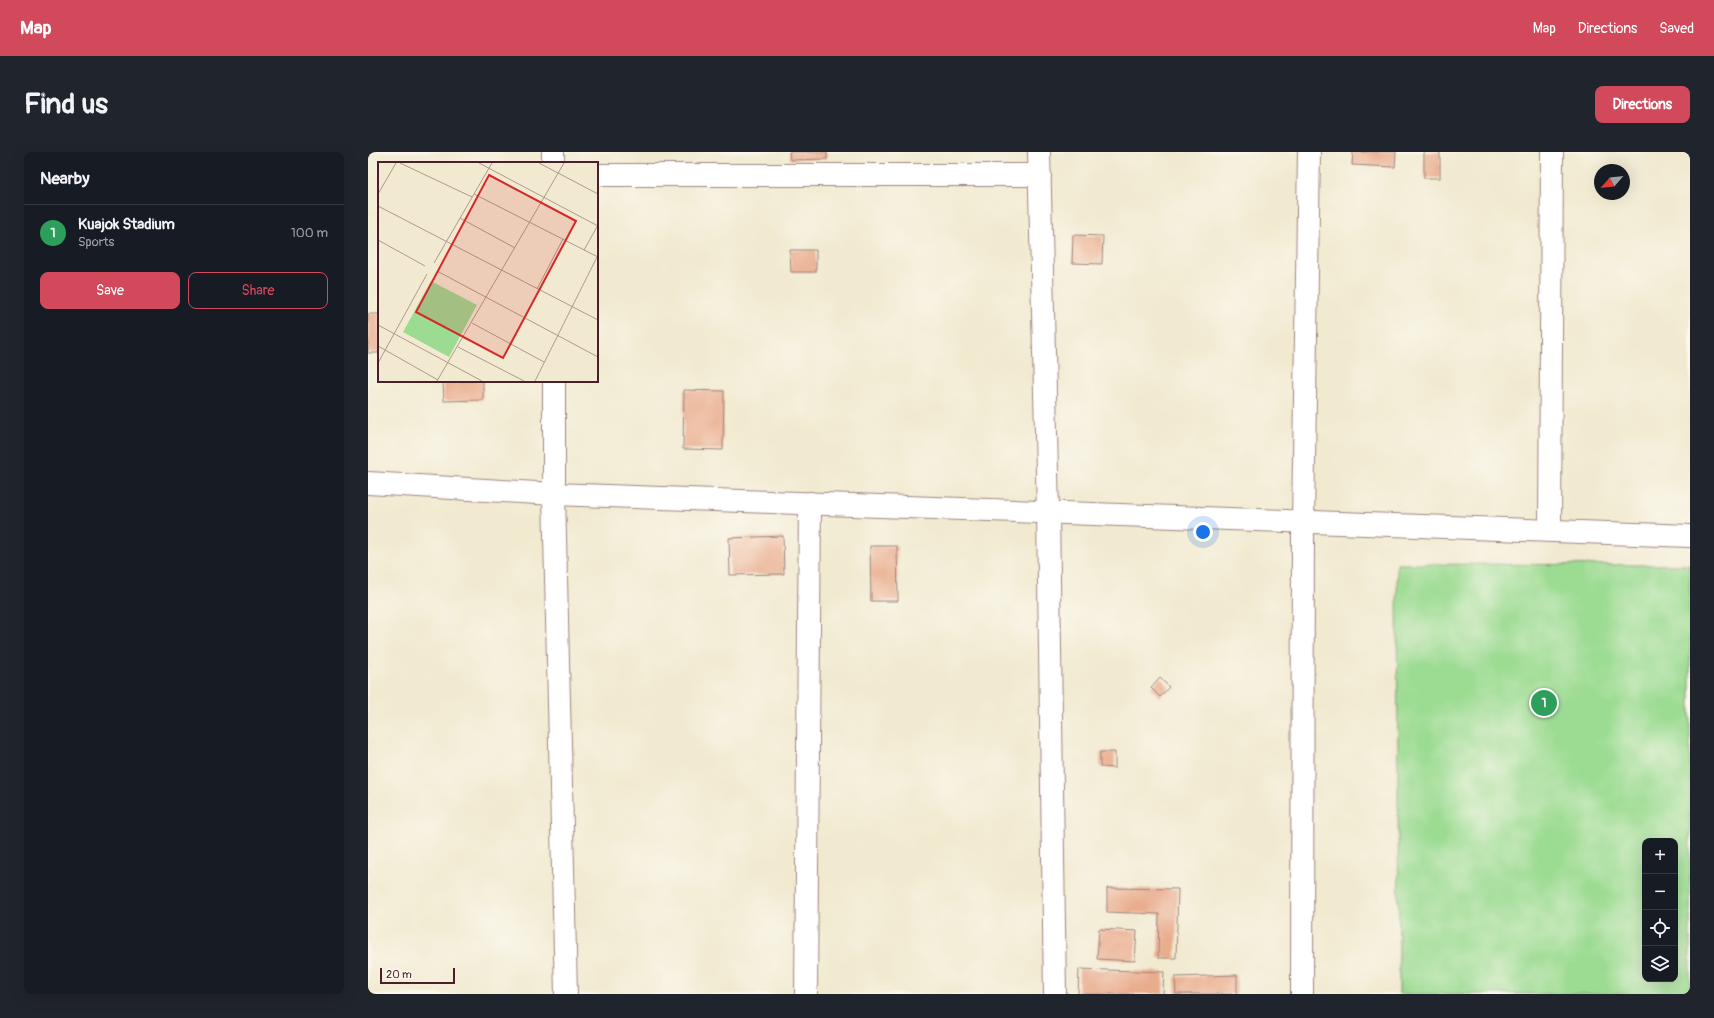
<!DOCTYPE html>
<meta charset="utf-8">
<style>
:root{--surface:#171b24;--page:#20242c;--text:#f1f3f6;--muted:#9ea1a6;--line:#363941;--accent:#d1495b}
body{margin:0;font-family:Pangolin,sans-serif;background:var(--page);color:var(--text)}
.controls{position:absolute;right:12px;bottom:12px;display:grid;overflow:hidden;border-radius:8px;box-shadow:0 4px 16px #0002}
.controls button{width:36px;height:36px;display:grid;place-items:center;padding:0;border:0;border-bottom:1px solid var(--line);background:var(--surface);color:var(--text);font:20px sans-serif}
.compass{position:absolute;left:1226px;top:12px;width:36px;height:36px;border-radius:50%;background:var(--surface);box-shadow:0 4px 16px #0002;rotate:242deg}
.scale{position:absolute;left:12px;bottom:10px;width:75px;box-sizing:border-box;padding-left:4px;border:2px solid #4a1f2b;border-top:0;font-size:11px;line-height:14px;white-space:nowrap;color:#4a1f2b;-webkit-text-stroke:3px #fbf7ec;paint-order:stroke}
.you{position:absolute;left:835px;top:380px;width:14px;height:14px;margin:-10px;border:3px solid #fff;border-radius:50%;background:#1a73e8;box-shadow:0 0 0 6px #1a73e833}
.badge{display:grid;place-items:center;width:26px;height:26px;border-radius:50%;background:var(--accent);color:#fff;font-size:13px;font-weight:700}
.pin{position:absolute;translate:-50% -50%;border:2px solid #fff;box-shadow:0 1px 4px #0006}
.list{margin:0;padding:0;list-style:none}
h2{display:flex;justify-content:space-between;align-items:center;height:52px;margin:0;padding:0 16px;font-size:17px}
h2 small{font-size:13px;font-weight:400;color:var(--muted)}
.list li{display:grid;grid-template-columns:26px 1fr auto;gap:12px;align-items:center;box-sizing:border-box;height:56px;padding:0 16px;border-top:1px solid var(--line)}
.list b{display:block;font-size:15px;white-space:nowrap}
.list p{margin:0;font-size:13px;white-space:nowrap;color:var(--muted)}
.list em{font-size:13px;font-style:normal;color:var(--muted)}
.actions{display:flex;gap:8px;padding:12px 16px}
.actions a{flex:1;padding:9px 0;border:1px solid var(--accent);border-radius:8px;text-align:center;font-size:14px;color:var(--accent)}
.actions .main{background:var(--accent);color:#fff}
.icon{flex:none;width:22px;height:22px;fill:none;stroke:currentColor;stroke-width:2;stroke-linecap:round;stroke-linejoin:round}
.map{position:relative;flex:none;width:1322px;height:842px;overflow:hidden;border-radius:8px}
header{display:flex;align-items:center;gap:24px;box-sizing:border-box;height:56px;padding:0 20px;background:var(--accent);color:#fff}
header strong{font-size:19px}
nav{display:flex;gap:22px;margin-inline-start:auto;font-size:14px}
.intro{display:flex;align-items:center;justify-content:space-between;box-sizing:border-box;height:96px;padding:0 24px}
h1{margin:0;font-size:28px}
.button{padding:10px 18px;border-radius:8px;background:var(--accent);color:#fff;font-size:14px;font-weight:700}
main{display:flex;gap:24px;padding:0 24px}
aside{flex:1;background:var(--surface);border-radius:8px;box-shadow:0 4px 16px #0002}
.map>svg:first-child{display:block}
.green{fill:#9bdb92;stroke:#727d5e;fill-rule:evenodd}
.building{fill:#e9ac8c}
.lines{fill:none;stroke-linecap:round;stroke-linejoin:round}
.minor-casing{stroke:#9e847e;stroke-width:24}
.tertiary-casing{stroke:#9e847e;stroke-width:24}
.minor{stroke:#fff;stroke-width:22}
.tertiary{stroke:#fff;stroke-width:22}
.inset-road{fill:none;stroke:#ae998e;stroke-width:1}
.view{fill:#d62828;fill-opacity:0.15;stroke:#d62828;stroke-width:2}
.inset-edge{fill:none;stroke:#4a1f2b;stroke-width:2}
</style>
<header>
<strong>Map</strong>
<nav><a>Map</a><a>Directions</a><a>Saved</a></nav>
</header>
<div class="intro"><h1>Find us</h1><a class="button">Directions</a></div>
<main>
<aside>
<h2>Nearby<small></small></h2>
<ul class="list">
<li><span class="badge" style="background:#2e9e5b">1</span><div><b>Kuajok Stadium</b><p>Sports</p></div><em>100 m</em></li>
</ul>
<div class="actions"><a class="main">Save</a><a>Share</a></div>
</aside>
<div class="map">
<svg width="1322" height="842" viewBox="0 0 1322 842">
<rect width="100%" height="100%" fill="#fbf7ec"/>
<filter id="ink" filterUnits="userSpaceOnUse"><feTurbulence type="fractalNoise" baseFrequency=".025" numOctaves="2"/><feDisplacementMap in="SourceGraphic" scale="8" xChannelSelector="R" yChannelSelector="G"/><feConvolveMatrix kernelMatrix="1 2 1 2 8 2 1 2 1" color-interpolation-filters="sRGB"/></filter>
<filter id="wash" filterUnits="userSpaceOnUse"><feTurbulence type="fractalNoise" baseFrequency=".012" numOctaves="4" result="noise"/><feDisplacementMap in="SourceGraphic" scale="16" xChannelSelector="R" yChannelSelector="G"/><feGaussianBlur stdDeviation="0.9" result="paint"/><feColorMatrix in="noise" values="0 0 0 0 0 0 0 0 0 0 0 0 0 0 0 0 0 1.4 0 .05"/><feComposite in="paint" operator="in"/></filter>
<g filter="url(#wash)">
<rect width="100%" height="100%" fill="#f1ead0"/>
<!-- green -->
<path class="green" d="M1029,412l293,1v429h-291zM1277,689h30v138h-30z"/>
<g id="blocks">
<!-- building -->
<g class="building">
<path d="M421,0h38v7l-37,1z"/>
<path d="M985,0h43l-1,15 -43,-2z"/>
<rect x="1056" y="0" width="16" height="26"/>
<path d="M705,83l30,1 -1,28 -30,-1z"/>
<path d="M422,98h26v22h-25z"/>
<rect x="0" y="162" width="11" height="39"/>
<path d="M75,229h40v19l-39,1z"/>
<path d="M316,238l40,1 -1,59 -40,-1z"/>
<path d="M415,384l1,38 -54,1 -1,-37z"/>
<path d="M502,394h27l1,55h-27z"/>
<path d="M792,526l9,9 -9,10 -9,-9z"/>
<path d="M732,600h15v16l-15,-1z"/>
<path d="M739,736l71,1 -2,69h-18l1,-44 -52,-2z"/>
<path d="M731,777l38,2 -2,30 -38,-2z"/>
<path d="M711,817l85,3 -1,22h-85z"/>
<path d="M869,823v19h-61l-1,-17z"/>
</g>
</g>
</g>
<g filter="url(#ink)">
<use href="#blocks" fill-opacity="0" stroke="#9e847e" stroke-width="1"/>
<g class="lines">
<!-- minor casing -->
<g class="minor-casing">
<g id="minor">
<path d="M185,0v11"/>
<path d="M671,0l9,360 7,482"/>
<path d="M229,23h443"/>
<path d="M186,229v113l12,500"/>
<path d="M0,331l186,11 1136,42"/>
<path d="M1182,378l2,-378"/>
<path d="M438,842l4,-491"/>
</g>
</g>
<!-- tertiary casing -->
<g class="tertiary-casing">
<path id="tertiary" d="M934,842l1,-473 6,-369"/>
</g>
<!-- minor -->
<use href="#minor" class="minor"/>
<!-- tertiary -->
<use href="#tertiary" class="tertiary"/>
</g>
</g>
<!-- overview -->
<g transform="translate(10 10)">
<rect width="220" height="220" fill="#f1ead0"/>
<path d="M53,119l46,24 -28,52 -46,-25z" fill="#9bdb92"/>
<path class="inset-road" d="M22,1l72,34M101,1l119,63M161,1l59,31M0,32l18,-31M96,32l124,63M0,44l220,114M82,56l55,30M0,78l47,26M206,88l14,-25M56,101l58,-100M59,109l161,86M159,127l26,-50M94,161l72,39M0,163l104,56M0,184l60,34M80,185l66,34M0,201l49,-89M59,219l127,-218M157,219l62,-124"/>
<path class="view" d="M111,13l87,46 -73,137 -87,-46z"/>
<rect width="220" height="220" class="inset-edge"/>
</g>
</svg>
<div class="controls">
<button>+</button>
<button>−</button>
<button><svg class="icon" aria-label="locate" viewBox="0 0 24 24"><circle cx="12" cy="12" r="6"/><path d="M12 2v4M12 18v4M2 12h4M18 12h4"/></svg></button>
<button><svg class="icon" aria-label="layers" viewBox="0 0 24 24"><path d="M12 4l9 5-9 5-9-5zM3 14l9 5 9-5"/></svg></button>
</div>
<svg class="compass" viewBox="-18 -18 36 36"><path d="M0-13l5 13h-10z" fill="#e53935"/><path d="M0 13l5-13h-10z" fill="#9ea1a6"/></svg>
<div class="scale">20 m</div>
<div class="you"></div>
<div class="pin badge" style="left:1176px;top:551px;background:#2e9e5b">1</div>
</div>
</main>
